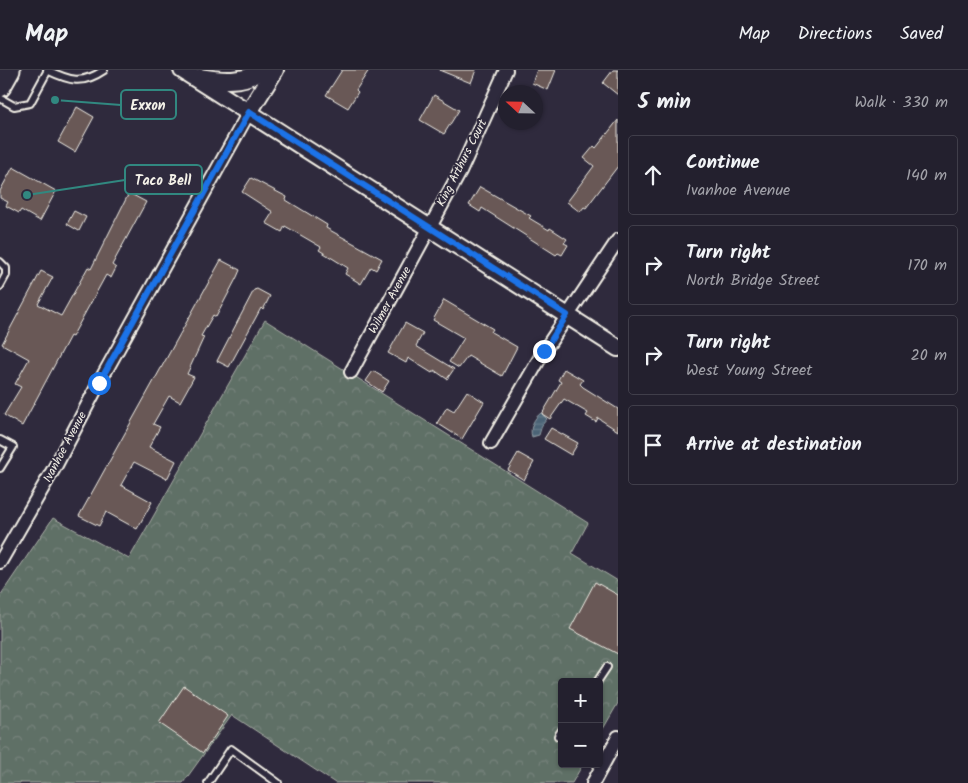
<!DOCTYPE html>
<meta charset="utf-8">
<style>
:root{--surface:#23202e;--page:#2f2d3a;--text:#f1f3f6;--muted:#a3a3aa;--line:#403e4a}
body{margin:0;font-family:Kalam,sans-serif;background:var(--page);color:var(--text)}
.controls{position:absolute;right:15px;bottom:15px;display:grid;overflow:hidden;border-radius:5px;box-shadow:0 1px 4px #0004}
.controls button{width:45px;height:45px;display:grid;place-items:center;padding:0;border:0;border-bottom:1px solid var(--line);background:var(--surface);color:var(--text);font:25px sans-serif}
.compass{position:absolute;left:498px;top:15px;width:45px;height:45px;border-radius:50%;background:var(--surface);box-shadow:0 1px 4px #0004;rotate:292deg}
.stop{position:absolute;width:15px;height:15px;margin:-11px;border:4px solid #1a73e8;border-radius:50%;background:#fff}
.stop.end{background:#1a73e8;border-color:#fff;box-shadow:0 1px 5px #0008}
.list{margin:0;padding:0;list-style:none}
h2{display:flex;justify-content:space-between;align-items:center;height:65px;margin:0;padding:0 20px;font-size:21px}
h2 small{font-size:16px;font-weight:400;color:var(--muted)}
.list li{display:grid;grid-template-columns:32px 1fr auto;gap:15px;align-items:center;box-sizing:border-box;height:80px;margin:0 10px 10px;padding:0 10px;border:1px solid var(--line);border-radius:5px}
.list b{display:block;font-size:19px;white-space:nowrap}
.list p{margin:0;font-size:16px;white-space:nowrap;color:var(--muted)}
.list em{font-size:16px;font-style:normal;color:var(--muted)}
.icon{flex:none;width:28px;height:28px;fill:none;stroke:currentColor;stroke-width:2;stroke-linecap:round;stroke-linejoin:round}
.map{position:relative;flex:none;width:618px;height:713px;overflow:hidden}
header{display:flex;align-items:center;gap:30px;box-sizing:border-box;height:70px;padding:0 25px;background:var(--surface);border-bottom:1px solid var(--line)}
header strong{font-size:24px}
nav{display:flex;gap:28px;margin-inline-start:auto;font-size:18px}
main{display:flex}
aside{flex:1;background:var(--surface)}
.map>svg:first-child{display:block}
.park{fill:url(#park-crowns);stroke:#aab0a7}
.water{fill:url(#water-rules);stroke:#8f9ca4}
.building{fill:#695957;stroke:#f4f1e8}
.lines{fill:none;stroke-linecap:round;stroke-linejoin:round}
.service-casing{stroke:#f4f1e8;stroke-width:10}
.minor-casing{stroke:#f4f1e8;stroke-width:16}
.tertiary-casing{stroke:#f4f1e8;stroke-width:20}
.trunk-casing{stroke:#f4f1e8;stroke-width:25}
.service{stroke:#2f2a3d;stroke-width:6}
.minor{stroke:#2f2a3d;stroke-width:12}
.tertiary{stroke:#2f2a3d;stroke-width:16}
.trunk{stroke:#2f2a3d;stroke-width:21}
.route{stroke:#1a73e8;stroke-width:6}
.labels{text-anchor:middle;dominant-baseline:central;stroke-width:4;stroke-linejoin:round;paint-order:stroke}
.street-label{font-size:12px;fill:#f4f1e8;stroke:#2f2a3d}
.leader{fill:none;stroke:#318880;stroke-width:2}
.callout-dot{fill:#318880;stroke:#2f2a3d;stroke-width:2}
.callout{fill:#2f2a3d;stroke:#318880;stroke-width:2}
.callout-label{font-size:14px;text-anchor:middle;font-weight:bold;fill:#f4f1e8}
</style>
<header>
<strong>Map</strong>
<nav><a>Map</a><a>Directions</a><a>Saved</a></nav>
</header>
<main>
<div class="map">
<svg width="618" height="713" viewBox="0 0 618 713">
<defs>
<pattern id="park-crowns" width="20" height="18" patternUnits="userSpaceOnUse" patternTransform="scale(1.25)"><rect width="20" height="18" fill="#5f6f66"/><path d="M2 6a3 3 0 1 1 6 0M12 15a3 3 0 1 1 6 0" fill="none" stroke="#77847c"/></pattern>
<pattern id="water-rules" width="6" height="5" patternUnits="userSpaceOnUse" patternTransform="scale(1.25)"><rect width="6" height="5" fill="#4c6476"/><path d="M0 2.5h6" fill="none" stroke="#667b8a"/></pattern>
</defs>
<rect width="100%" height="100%" fill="#2f2a3d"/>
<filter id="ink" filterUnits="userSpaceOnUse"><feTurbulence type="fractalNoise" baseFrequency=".02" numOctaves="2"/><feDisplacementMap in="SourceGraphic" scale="10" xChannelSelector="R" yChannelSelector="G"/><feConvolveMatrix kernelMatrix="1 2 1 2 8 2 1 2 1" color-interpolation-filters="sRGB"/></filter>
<g filter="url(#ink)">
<!-- park -->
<path class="park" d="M265,250l323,203 -16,30 46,28v122l-19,33v-54h-37v82h21l-11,19h-237l-103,-68 -49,68h-183v-187l53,-78 76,41z"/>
<!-- water -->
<path class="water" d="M541,343l6,6 -5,6 -3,10 -7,2c-3,-9 2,-19 9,-24z"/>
<!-- building -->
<g class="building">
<path d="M342,0h27l-13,20 2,2 -10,16 -22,-13z"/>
<path d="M439,0h37l-5,13z"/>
<path d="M537,0h19l-8,20 -16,-7z"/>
<path d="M613,0h5v25l-15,-12z"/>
<path d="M434,25l25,15 -15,24 -24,-14z"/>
<path d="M77,37l17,10 -19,35 -17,-10z"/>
<path d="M618,50v46l-32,42 -2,-1 -4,5 -13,-10 27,-36 -10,-8 10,-12 2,2z"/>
<path d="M13,97l43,24 -16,30 -19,-11 -2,3 -13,-7 2,-4 -8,-4v-7z"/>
<path d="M251,108l36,19 -1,3 41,25 -1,3 56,31 -6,11 -5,-3 -10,17 -16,-10 3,-6 -29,-18 2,-3 -36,-21 -3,6 -16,-9 7,-11 -31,-20z"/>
<path d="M480,117l51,29 -2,2 20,12 1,-2 17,11 -3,4 4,2 -6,10 -4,-2 -2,2 -74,-47 -2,4 -11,-7z"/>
<path d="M129,123l17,9 -34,63 4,3 -5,10 -5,-3 -34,62 -2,-1 -48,90 -18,-11 17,-28 -6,-3 14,-25 -27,-15 39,-73 12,6 -15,27 23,12 27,-49 3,2z"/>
<path d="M74,141l12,6 -7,14 -12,-7z"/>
<path d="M221,190l19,10 -3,7 -21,40 -3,-2 -12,21 3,1 -17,37 7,3 -14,25 -11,-6 -16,28 7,3 -11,20 27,14 -9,18 -33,-17 -13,23 31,17 -15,27 -31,-17 -7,14 -20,-10z"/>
<path d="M257,219l13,7 -7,14 -2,-2 -32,59 -12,-6 37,-71z"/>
<path d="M444,230l49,29 -2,3 26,15 -15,29 -34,-20 -9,12 -10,-6 15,-24 -31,-18z"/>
<path d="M405,253l18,10 -7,13 38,23 -7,10 -13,-9 -2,3 -24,-15 -2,5 -18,-10z"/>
<path d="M564,299l19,11 -3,4 3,3 35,22v22l-20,-13 -2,4 -10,-6 2,-3 -24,-14 -14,20 -8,-5 19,-32 -3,-2z"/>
<path d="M373,301l16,10 -7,11 -16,-11z"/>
<path d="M467,321l17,11 -22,37 -25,-16 10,-16 7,4z"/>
<path d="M551,358l27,15 -7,12 -27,-16z"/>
<path d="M518,383l16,9 -10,18 -16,-10z"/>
<path d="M595,512l23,13v59l-48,-25z"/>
<path d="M184,616l44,30 -25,37 -44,-30z"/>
</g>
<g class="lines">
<!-- service casing -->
<g class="service-casing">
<g id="service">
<path d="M47,0c23,11 35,15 57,0"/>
<path d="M0,28l14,8 16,-3 18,-33"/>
<path d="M0,192l6,6v7l-6,11"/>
<path d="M0,370l13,7 -13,21"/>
<path d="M597,612l10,-15"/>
<path d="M562,660l-4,6 4,2"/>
<path d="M208,713l23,-34 47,34"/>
</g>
</g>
<!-- minor casing -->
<g class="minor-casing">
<g id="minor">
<path d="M351,302l109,-200 46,-102"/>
<path d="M491,373l53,-92 74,-111"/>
<path d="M0,492l56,-97 43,-82 150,-271"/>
<path d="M593,713l25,-46"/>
</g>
</g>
<!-- tertiary casing -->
<g class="tertiary-casing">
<g id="tertiary">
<path d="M182,0l436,278"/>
<path d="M199,7c24,4 43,6 65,-7"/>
<path d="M249,42l26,-42"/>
</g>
</g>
<!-- trunk casing -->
<g class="trunk-casing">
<path id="trunk" d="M0,16l9,-16"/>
</g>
<!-- service -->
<use href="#service" class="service"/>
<!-- minor -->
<use href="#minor" class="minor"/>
<!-- tertiary -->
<use href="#tertiary" class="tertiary"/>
<!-- trunk -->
<use href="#trunk" class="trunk"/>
</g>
</g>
<g class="lines" filter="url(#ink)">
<!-- route -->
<path class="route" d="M99,313l150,-271 318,203 -23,36"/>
</g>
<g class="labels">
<!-- street labels -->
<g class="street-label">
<text transform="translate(462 93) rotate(-63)">King Arthurs Court</text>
<text transform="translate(390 230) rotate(-61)">Wilmer Avenue</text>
<text transform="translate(65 377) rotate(-62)">Ivanhoe Avenue</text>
</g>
</g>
<!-- callouts -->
<path class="leader" d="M55 30L121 35M27 125L125 110"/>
<g class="callout-dot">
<circle cx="55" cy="30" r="5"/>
<circle cx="27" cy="125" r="5"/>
</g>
<g class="callout">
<rect x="121" y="20" width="55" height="29" rx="5"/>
<rect x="125" y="95" width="77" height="29" rx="5"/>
</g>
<g class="callout-label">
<text x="148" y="40">Exxon</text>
<text x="163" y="115">Taco Bell</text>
</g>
</svg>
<div class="controls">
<button>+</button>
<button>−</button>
</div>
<svg class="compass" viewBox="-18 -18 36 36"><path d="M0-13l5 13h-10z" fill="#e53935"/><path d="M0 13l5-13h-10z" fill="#a3a3aa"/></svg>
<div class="stop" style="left:99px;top:313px"></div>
<div class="stop end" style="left:544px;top:281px"></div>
</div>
<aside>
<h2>5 min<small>Walk · 330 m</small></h2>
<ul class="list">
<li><svg class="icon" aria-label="ahead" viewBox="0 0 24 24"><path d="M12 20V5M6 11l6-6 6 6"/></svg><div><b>Continue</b><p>Ivanhoe Avenue</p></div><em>140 m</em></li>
<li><svg class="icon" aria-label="right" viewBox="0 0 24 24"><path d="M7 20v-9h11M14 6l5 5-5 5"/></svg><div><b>Turn right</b><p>North Bridge Street</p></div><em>170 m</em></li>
<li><svg class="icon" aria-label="right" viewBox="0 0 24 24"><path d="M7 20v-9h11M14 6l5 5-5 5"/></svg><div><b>Turn right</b><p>West Young Street</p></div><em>20 m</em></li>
<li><svg class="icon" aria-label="arrive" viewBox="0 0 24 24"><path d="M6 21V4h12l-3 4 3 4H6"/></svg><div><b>Arrive at destination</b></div></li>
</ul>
</aside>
</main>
